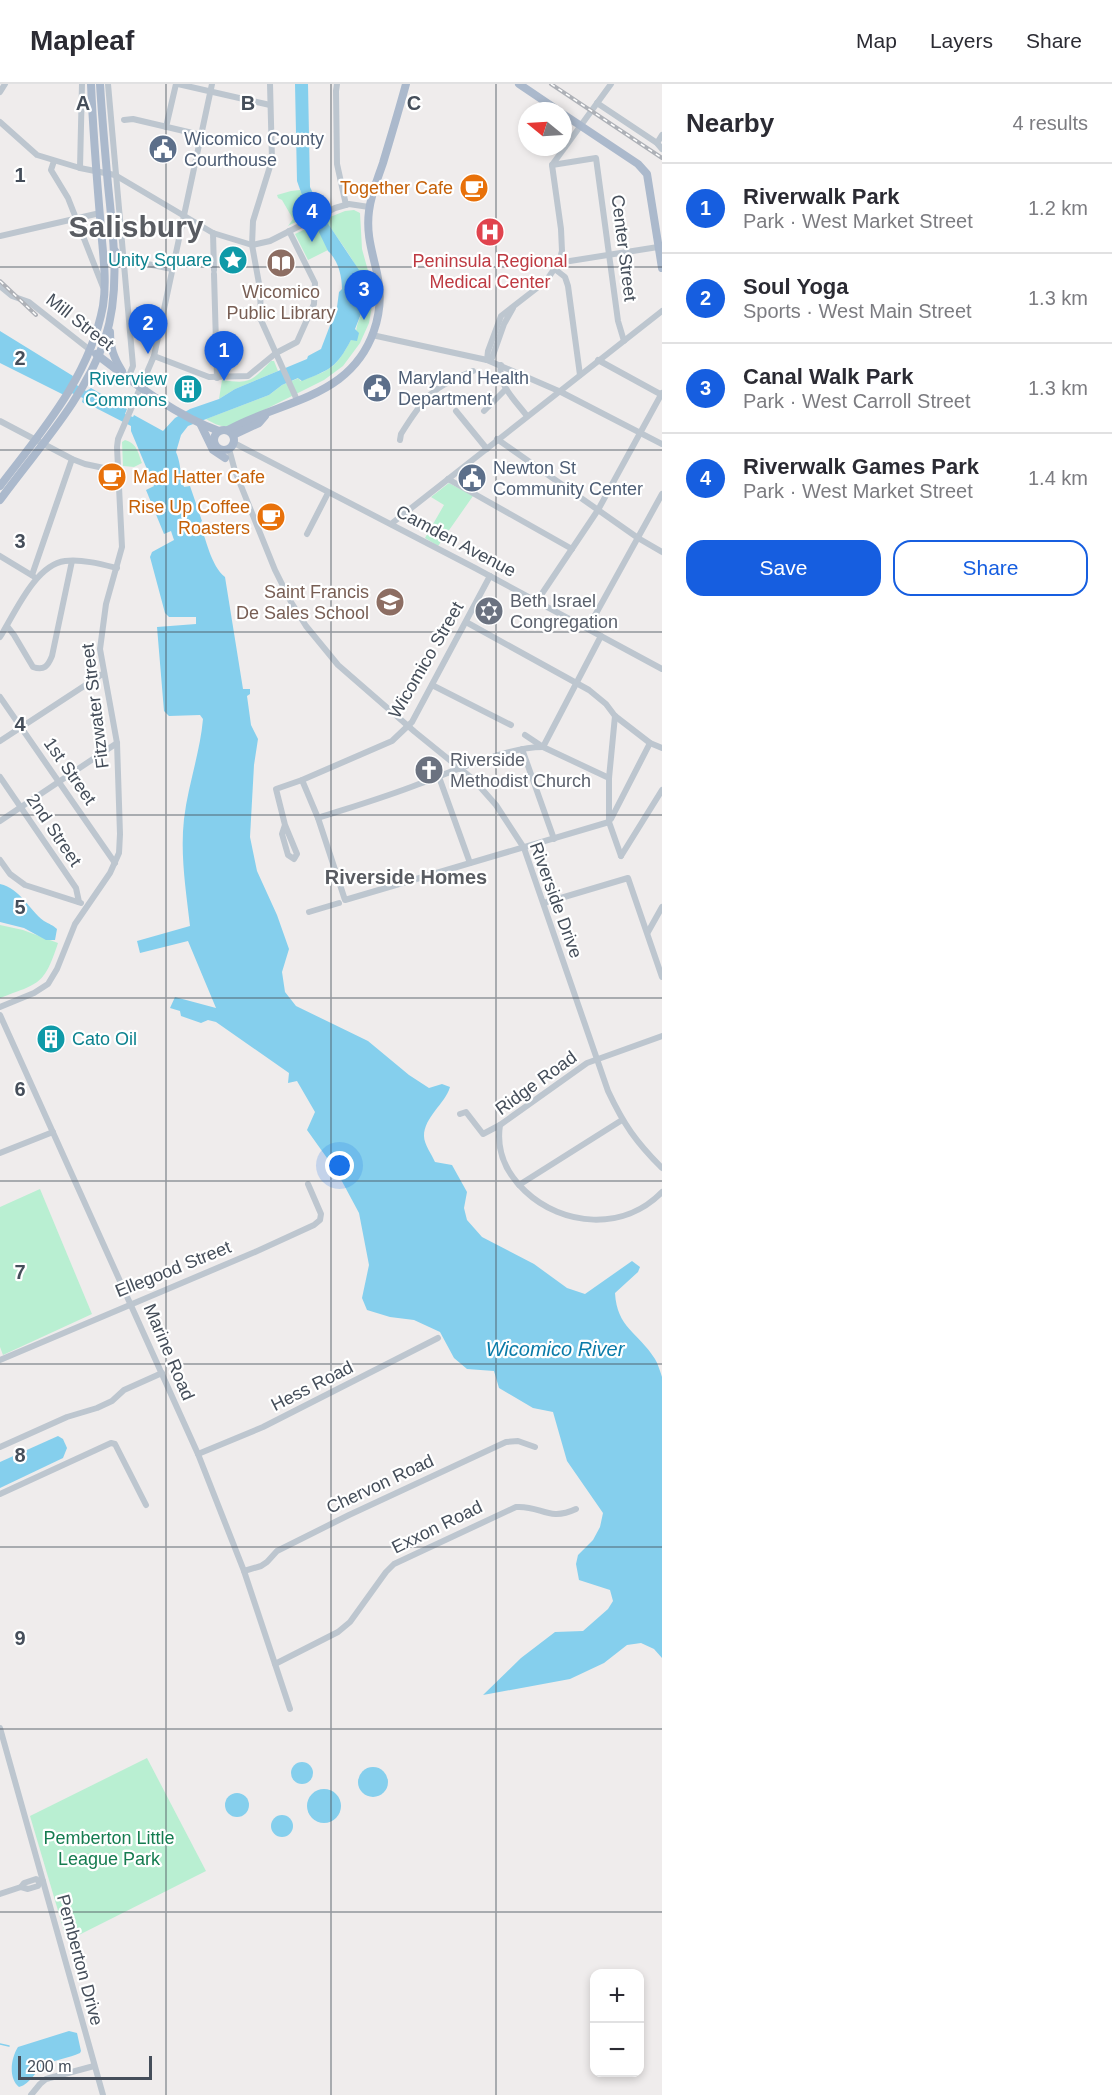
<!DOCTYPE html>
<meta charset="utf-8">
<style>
:root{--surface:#fff;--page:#f7f7f7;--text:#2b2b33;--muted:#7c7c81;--line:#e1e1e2;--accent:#165ee0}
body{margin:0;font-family:Arial,sans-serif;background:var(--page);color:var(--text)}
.controls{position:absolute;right:18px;bottom:18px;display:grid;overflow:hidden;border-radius:12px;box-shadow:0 3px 9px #0003}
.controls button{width:54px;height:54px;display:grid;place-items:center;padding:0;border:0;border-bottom:2px solid var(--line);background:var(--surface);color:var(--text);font:30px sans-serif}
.compass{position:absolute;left:518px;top:18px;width:54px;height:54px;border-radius:50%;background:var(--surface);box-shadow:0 3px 9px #0003;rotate:288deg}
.scale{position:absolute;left:18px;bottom:15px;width:134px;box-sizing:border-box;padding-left:6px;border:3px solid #454e5a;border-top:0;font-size:16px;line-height:21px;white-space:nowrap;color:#454e5a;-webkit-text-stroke:4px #fff;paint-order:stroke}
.you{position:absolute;left:340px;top:1082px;width:21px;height:21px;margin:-15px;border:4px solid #fff;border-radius:50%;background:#1a73e8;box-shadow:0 0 0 9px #1a73e833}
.badge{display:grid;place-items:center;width:39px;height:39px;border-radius:50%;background:var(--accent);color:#fff;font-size:20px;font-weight:700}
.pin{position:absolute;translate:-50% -50px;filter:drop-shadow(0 2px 3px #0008)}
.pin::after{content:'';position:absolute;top:32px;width:21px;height:18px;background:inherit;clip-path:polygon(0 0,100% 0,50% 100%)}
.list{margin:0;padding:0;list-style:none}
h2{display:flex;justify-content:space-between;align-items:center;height:78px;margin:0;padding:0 24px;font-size:26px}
h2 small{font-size:20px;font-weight:400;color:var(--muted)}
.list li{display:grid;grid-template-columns:39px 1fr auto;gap:18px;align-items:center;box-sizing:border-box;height:90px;padding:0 24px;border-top:2px solid var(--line)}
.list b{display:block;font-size:22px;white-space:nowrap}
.list p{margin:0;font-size:20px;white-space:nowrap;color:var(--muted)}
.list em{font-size:20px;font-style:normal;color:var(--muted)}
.actions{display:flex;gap:12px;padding:18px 24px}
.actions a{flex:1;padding:14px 0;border:2px solid var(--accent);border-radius:18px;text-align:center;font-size:21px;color:var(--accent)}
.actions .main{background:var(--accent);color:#fff}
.map{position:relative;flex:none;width:662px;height:2011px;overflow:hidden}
header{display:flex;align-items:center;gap:36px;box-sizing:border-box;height:84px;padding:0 30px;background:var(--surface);border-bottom:2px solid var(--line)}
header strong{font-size:28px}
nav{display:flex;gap:33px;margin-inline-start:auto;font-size:21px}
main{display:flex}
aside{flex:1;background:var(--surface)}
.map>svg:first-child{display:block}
.green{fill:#b9efd2}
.water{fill:#85cfed}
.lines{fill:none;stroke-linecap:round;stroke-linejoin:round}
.stream{stroke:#85cfed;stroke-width:1.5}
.minor{stroke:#bdc6cf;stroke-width:6}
.major{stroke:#abb9cc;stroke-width:8}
.rail-casing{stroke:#aeb1b7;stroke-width:4}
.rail{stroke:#fff;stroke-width:1.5;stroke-dasharray:4.5;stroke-linecap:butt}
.grid{fill:none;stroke:#454e5a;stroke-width:1.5;stroke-opacity:0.55}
.labels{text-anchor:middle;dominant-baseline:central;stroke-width:4.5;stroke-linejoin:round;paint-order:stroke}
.service-label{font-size:18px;fill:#4e5e75;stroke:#fff;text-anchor:start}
.food-label{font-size:18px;fill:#c56008;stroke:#fff;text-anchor:end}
.street-label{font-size:18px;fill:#454e5a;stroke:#fff}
.culture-label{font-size:18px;fill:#0d838f;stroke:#fff;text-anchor:end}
.health-label{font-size:18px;fill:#be3a42;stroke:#fff}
.education-label{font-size:18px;fill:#785e54;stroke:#fff}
.worship-label{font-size:18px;fill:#5b616d;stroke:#fff;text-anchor:start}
.park-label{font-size:18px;fill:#157c50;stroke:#fff}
.neighbourhood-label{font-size:20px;font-weight:bold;fill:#595c62;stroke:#fff}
.water-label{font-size:20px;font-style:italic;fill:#0a7ba8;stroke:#fff}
.town-label{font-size:30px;font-weight:bold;fill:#595c62;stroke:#fff}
.grid-label{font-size:20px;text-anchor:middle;font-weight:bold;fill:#454e5a;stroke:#fff;stroke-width:4.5;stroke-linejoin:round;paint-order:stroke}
</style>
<header>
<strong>Mapleaf</strong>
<nav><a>Map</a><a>Layers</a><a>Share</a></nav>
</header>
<main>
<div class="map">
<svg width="662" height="2011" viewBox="0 0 662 2011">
<rect width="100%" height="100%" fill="#efecec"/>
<!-- green -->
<g class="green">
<path d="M300,106l11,24 -23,12 5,-7 -11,-19 -4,-2 -1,-3 14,-4z"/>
<path d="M354,126l6,3 2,36 8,29 2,28 -3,17 -9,20 -17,23 -19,14 -88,44c-12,5 -20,1 -30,-5l63,-24 13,-10 17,-7 1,3c31,-11 35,-12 51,-41h6c-4,-19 8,-24 8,-41 0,-30 -25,-55 -40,-80l20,-8z"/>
<path d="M316,140l12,26 -20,10 -13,-26z"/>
<path d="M271,277h3l4,10 -43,18 -16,10 3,-19c28,4 29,2 49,-19z"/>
<path d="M125,356c12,3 13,13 17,23l-8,4 -11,-1 -1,-24z"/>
<path d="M449,399l24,13 -35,50 -13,-8 19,-33 -13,-8z"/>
<path d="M0,841l23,5 35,13c-14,43 -19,40 -58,55z"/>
<path d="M40,1105l52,125 -89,41 -3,-8v-140z"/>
<path d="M147,1674l59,113 -139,70 -37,-125z"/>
</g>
<!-- water -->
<g class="water">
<path d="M295,0h13l2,103 15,32 34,51 6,16 1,15 -11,28 4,4 -2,8 -6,-1c-15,28 -20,29 -49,41l-4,-3 -16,7 -13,10 -81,31 -7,9 -5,17c5,11 4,23 8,35l6,-1 12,35 -2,2c6,16 11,43 25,54l18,112h7v5l-3,2 4,29 7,14 -4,26 -4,72 7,34 20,44 12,34 -7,23 3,20 11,14 72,35 41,34 20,13 13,-4 8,3c-5,17 -26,30 -26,49 0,8 8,19 11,26l17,3 15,27 -3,16 3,12 15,17 52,27 33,24 18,6 47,-33 8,6 -2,5 -23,21c2,35 23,39 40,66 3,5 5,12 7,18v281l-8,-9 -13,-6 -14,2 -23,18 -34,16 -87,16 38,-37 34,-26 28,-1 25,-22 5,-8 -3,-11 -31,-10 -3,-16 2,-9 15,-15 7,-13 3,-14 -36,-52 -14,-49 -20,-4 -34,-20 -5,-17 -27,-2 -13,-11 -14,-26 -26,-12 -24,-3 -23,-7 -5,-12 7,-33 -10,-52 -22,-41 -30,-42 8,-18 -18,-31 -9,2 1,-10 -73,-51 -8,-2 -7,3 -20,-7 -1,-5 -10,-3 5,-11 41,11 -28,-67 -48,12 -3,-12 53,-15c-4,-36 -10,-71 -6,-107 4,-34 16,-66 19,-100l-3,-4 -31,1 -5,-5 -7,-84 39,-3v-7h-27l-4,-4 -15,-56 2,-5 22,-12 -3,-9 -7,3 -18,-44 8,-4 -23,-55v-5l-39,-20 -1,2 -9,-6 1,-4 -16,-7 -3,4 -64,-32v-32l73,45 -1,6 14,9 5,-3 36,21 -2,5 8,3 1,-2 29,16 12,-13 15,-9 29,-10 16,-10 72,-30 1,-3 13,-7 16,-42 2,-15 3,-3c0,-13 -4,-29 -14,-38l-24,-50 -7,-20z"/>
<path d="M0,800c21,5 28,25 44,37 5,3 9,4 13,8l-2,11h-9l-22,-12 -24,-6z"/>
<path d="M58,1352l5,3 4,9 -4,10 -63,30v-26z"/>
<circle cx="302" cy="1689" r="11"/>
<circle cx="373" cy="1698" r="15"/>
<circle cx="324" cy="1722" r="17"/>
<circle cx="237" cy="1721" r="12"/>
<circle cx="282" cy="1742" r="11"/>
<path d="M69,1947l8,2 4,18 -1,2c-11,5 -24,6 -34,12 -11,5 -15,19 -27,22 -11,-9 -8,-29 -1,-40z"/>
</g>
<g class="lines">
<!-- stream -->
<path class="stream" d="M0,1960l9,2"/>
<!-- minor -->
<g class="minor">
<path d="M108,0l25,282 -5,12"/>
<path d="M178,0l92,21"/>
<path d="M270,0l2,76 -19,61 -1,24 8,44 1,31 36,80"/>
<path d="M337,0l-1,7 1,73 9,41"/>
<path d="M0,8l5,-8"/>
<path d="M597,19l60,40 5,6"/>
<path d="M124,36l9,-1 68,16"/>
<path d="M0,38l37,33 43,13 35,7 98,58 39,12 18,-4 65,-33 14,-4 20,3"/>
<path d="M166,43l10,-43"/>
<path d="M657,59l5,-8"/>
<path d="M54,77l-3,9 17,28 35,89"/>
<path d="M552,81l44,-7 22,163 6,20"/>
<path d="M80,84l2,-84"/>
<path d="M213,149l1,37"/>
<path d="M0,152l100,-23"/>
<path d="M123,175l49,10"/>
<path d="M570,177l88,-14"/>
<path d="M556,186l9,7 3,9 12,89"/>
<path d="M214,190l3,104"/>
<path d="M0,202l12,10 17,6 61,48"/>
<path d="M372,251l115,25 74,32 101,52"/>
<path d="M154,272l55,21 39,-1 28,-23 21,-11 17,-38 1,-21 -26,-52"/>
<path d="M488,275l4,-1 12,-34 9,-16"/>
<path d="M487,276l1,-9 13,-35 45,-35 13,-19 3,-11 -1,-22 -9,-64 59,-81"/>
<path d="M598,276l64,35"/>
<path d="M501,281c-4,20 15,36 26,51"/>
<path d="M456,327l31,38"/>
<path d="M484,327l22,-22"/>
<path d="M0,337l72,38 13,5 33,7"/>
<path d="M497,355l141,99 24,14"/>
<path d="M400,356l1,-6c23,-37 31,-47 72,-63"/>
<path d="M234,359l241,125 187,101"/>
<path d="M229,365l6,22 40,99 16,32 15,24 32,39 77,67 58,47 23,26 28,43 84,243c16,34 28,51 54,77"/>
<path d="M448,395l124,70"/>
<path d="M391,440l271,-213"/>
<path d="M307,450l21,-41"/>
<path d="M0,472l33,20"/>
<path d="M32,491l40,-116"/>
<path d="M537,517l61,-91 64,-117"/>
<path d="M466,538l123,68 17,14 9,12 35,27 12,5"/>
<path d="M7,542l7,9 19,32c11,4 15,-1 19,-11l20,-95"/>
<path d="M588,544l74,-134"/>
<path d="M0,553c15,-24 35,-72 65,-76 17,-2 36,3 52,7"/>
<path d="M432,601l79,40"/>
<path d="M0,613l115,166"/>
<path d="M615,632l-6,62v44l12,34"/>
<path d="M525,651l18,12 66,31"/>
<path d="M0,657l104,-68"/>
<path d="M522,665l32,90"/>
<path d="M0,693l76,111 3,14"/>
<path d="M439,693l31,86"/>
<path d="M302,696l16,38 27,82 264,-78"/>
<path d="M318,734c34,-11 68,-21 101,-34 35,-13 88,-37 124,-37l58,-111"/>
<path d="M611,735l39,-76"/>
<path d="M0,737l117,-78"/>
<path d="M285,741l-3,9 6,21 6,4 3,-5 -12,-29 -9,-36 26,-9 90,-39 20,-19 78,-146"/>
<path d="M621,772l41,-66"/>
<path d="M0,776l10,14 15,11 56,18"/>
<path d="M544,819l84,-25 34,99"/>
<path d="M309,828l30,-9"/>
<path d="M648,848l14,-25"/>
<path d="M0,923l34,-14 14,-9 9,-15 18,-45 35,-51 9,-20 1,-19 -3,-91 -17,-94 6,-45 16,-57 -5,-100 1,-8 36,-83 58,-272"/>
<path d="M0,931l198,439 46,117 46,138"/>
<path d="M662,952l-75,27 -87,62c-4,26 5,47 25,66 38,36 99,40 137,1"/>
<path d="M460,1030l6,-2 17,22 17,-9"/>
<path d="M0,1069l53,-21"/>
<path d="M519,1101l103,-65"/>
<path d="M0,1276l255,-108 59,-27 6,-5 1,-6 -13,-30"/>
<path d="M0,1363l67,-30 30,-9 15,-7 12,-11 38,-17"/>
<path d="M198,1370l65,-27 175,-89"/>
<path d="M0,1410l111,-51 4,1 31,61"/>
<path d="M244,1487l17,-5 6,-4 10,-11 72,-36 157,-73 12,-1 17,6"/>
<path d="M275,1580l63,-32 12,-10 36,-50 8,-8 122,-57c25,-2 32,15 60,2"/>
<path d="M0,1644l103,367"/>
<path d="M21,1803l7,2 10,-3 2,-4 3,-1"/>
<path d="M0,1810l21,-7 3,-4 12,-4 4,3"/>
<path d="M31,2011l9,-11 6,-5 48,-13"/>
</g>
<!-- major -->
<g class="major">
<path d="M519,0l40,27"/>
<path d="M563,30l75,50 9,10 15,94"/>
<path d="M115,167l9,14"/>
<path d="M110,248c0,16 4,26 12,39"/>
<path d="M96,270c38,29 78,61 123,77"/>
<path d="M200,339l13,27 12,8"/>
<circle cx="224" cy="356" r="10"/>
<path d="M228,346c35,-20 79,-27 111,-51 33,-25 47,-67 38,-106 -5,-22 -11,-39 -8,-62 2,-17 9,-33 14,-48 8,-27 16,-53 23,-79"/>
<path d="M233,351l26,-12 6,-7"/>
<path d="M0,402c42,-55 90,-110 103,-180 4,-26 0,-51 -2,-77 -4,-48 -8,-97 -10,-145"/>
<path d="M0,416c37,-51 84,-100 105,-161 16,-49 8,-104 3,-154 -3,-34 -6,-67 -8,-101"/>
</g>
<!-- rail casing -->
<g class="rail-casing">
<g id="rail">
<path d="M551,0l111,74"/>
<path d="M0,197l36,34"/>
</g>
</g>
<!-- rail -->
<use href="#rail" class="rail"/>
</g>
<!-- grid -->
<path class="grid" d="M166,0v2011M331,0v2011M496,0v2011M0,183h662M0,366h662M0,548h662M0,731h662M0,914h662M0,1097h662M0,1280h662M0,1463h662M0,1645h662M0,1828h662"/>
<!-- icons -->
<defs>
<g id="civic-disc" transform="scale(1.5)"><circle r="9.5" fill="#5c6f8a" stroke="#fff"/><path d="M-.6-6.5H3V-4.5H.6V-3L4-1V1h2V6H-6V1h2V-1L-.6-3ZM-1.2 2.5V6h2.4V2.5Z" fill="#fff"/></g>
<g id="cafe-disc" transform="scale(1.5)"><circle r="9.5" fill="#e8710a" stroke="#fff"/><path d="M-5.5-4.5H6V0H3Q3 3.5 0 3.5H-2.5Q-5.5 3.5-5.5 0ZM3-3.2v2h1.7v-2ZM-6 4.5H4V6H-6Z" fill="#fff"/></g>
<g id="hospital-disc" transform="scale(1.5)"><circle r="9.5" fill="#e0444e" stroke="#fff"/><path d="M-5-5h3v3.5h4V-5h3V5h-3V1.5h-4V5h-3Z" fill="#fff"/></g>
<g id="sight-disc" transform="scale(1.5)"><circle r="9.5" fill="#0f9aa8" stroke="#fff"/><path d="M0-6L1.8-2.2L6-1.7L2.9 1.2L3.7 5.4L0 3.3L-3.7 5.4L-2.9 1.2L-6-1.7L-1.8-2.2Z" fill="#fff"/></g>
<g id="library-disc" transform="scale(1.5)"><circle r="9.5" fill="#8d6e63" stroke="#fff"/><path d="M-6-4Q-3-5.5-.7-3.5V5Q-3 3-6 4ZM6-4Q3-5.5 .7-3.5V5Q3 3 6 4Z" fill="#fff"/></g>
<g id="building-disc" transform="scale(1.5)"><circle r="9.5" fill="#0f9aa8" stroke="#fff"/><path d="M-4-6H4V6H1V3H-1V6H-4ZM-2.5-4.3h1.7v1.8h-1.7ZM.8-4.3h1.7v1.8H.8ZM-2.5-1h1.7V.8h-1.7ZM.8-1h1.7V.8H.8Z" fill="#fff"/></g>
<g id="school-disc" transform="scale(1.5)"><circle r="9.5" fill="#8d6e63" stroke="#fff"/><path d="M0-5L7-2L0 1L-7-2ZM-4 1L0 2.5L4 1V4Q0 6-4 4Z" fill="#fff"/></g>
<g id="synagogue-disc" transform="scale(1.5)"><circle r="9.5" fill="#6b7280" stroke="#fff"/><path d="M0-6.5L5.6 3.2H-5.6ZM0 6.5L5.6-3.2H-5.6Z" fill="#fff"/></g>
<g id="church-disc" transform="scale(1.5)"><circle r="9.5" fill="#6b7280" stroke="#fff"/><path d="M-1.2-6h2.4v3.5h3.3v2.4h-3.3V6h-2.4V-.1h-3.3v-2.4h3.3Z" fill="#fff"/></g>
</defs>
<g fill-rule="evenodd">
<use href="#civic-disc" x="163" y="65"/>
<use href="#cafe-disc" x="474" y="104"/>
<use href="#hospital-disc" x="490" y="148"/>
<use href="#sight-disc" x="233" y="176"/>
<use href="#library-disc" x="281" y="179"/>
<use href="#civic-disc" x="377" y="304"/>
<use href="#building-disc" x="188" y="305"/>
<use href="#cafe-disc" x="112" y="393"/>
<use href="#civic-disc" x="472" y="394"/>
<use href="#cafe-disc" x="271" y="433"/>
<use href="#school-disc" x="390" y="518"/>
<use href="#synagogue-disc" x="489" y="527"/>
<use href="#church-disc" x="429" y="686"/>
<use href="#building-disc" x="51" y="955"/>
</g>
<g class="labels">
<!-- service labels -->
<g class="service-label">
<text x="184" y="55">Wicomico County<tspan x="184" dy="21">Courthouse</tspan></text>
<text x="398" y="294">Maryland Health<tspan x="398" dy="21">Department</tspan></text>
<text x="493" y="384">Newton St<tspan x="493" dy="21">Community Center</tspan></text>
</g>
<!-- food labels -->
<g class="food-label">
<text x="453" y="104">Together Cafe</text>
<text x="133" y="393" text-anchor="start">Mad Hatter Cafe</text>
<text x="250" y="423">Rise Up Coffee<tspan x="250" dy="21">Roasters</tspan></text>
</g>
<!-- street labels -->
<g class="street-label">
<text transform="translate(624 164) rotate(83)">Center Street</text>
<text transform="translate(80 238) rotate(38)">Mill Street</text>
<text transform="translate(456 457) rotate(28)">Camden Avenue</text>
<text transform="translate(426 576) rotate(-60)">Wicomico Street</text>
<text transform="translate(95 622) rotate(-97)">Fitzwater Street</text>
<text transform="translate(70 687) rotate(55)">1st Street</text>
<text transform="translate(54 746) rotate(56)">2nd Street</text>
<text transform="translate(556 816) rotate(70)">Riverside Drive</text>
<text transform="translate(536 999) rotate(-36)">Ridge Road</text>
<text transform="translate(173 1185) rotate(-22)">Ellegood Street</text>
<text transform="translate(169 1268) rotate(67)">Marine Road</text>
<text transform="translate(312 1302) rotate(-27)">Hess Road</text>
<text transform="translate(380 1400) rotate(-25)">Chervon Road</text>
<text transform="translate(437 1443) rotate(-26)">Exxon Road</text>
<text transform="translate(80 1876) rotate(75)">Pemberton Drive</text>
</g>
<!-- culture labels -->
<g class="culture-label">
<text x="212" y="176">Unity Square</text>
<text x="167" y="295">Riverview<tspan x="167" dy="21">Commons</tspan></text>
<text x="72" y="955" text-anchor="start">Cato Oil</text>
</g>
<!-- health labels -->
<g class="health-label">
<text x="490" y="177">Peninsula Regional<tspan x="490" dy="21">Medical Center</tspan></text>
</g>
<!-- education labels -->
<g class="education-label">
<text x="281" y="208">Wicomico<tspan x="281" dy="21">Public Library</tspan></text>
<text x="369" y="508" text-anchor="end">Saint Francis<tspan x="369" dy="21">De Sales School</tspan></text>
</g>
<!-- worship labels -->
<g class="worship-label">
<text x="510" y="517">Beth Israel<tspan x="510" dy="21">Congregation</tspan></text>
<text x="450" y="676">Riverside<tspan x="450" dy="21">Methodist Church</tspan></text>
</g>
<!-- park labels -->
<g class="park-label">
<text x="109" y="1754">Pemberton Little<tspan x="109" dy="21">League Park</tspan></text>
</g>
<!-- neighbourhood labels -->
<g class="neighbourhood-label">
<text x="406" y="793">Riverside Homes</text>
</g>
<!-- water labels -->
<g class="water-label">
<text x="555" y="1265">Wicomico River</text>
</g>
<!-- town labels -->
<g class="town-label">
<text x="136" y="142">Salisbury</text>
</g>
</g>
<g class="grid-label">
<text x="83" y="26">A</text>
<text x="248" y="26">B</text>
<text x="414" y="26">C</text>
<text x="20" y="98">1</text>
<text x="20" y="281">2</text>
<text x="20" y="464">3</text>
<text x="20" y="647">4</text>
<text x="20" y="830">5</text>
<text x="20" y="1012">6</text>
<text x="20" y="1195">7</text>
<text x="20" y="1378">8</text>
<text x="20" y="1561">9</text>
</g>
</svg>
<div class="controls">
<button>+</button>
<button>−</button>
</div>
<svg class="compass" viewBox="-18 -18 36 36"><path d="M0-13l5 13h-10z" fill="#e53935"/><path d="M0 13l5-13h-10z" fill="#7c7c81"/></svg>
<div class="scale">200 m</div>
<div class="you"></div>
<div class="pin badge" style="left:224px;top:297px">1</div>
<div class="pin badge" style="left:148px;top:270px">2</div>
<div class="pin badge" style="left:364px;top:236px">3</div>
<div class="pin badge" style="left:312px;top:158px">4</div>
</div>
<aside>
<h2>Nearby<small>4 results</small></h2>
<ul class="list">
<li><span class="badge">1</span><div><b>Riverwalk Park</b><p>Park · West Market Street</p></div><em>1.2 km</em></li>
<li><span class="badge">2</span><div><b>Soul Yoga</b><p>Sports · West Main Street</p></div><em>1.3 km</em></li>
<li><span class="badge">3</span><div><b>Canal Walk Park</b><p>Park · West Carroll Street</p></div><em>1.3 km</em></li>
<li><span class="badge">4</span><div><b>Riverwalk Games Park</b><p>Park · West Market Street</p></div><em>1.4 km</em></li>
</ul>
<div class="actions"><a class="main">Save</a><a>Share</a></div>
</aside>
</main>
